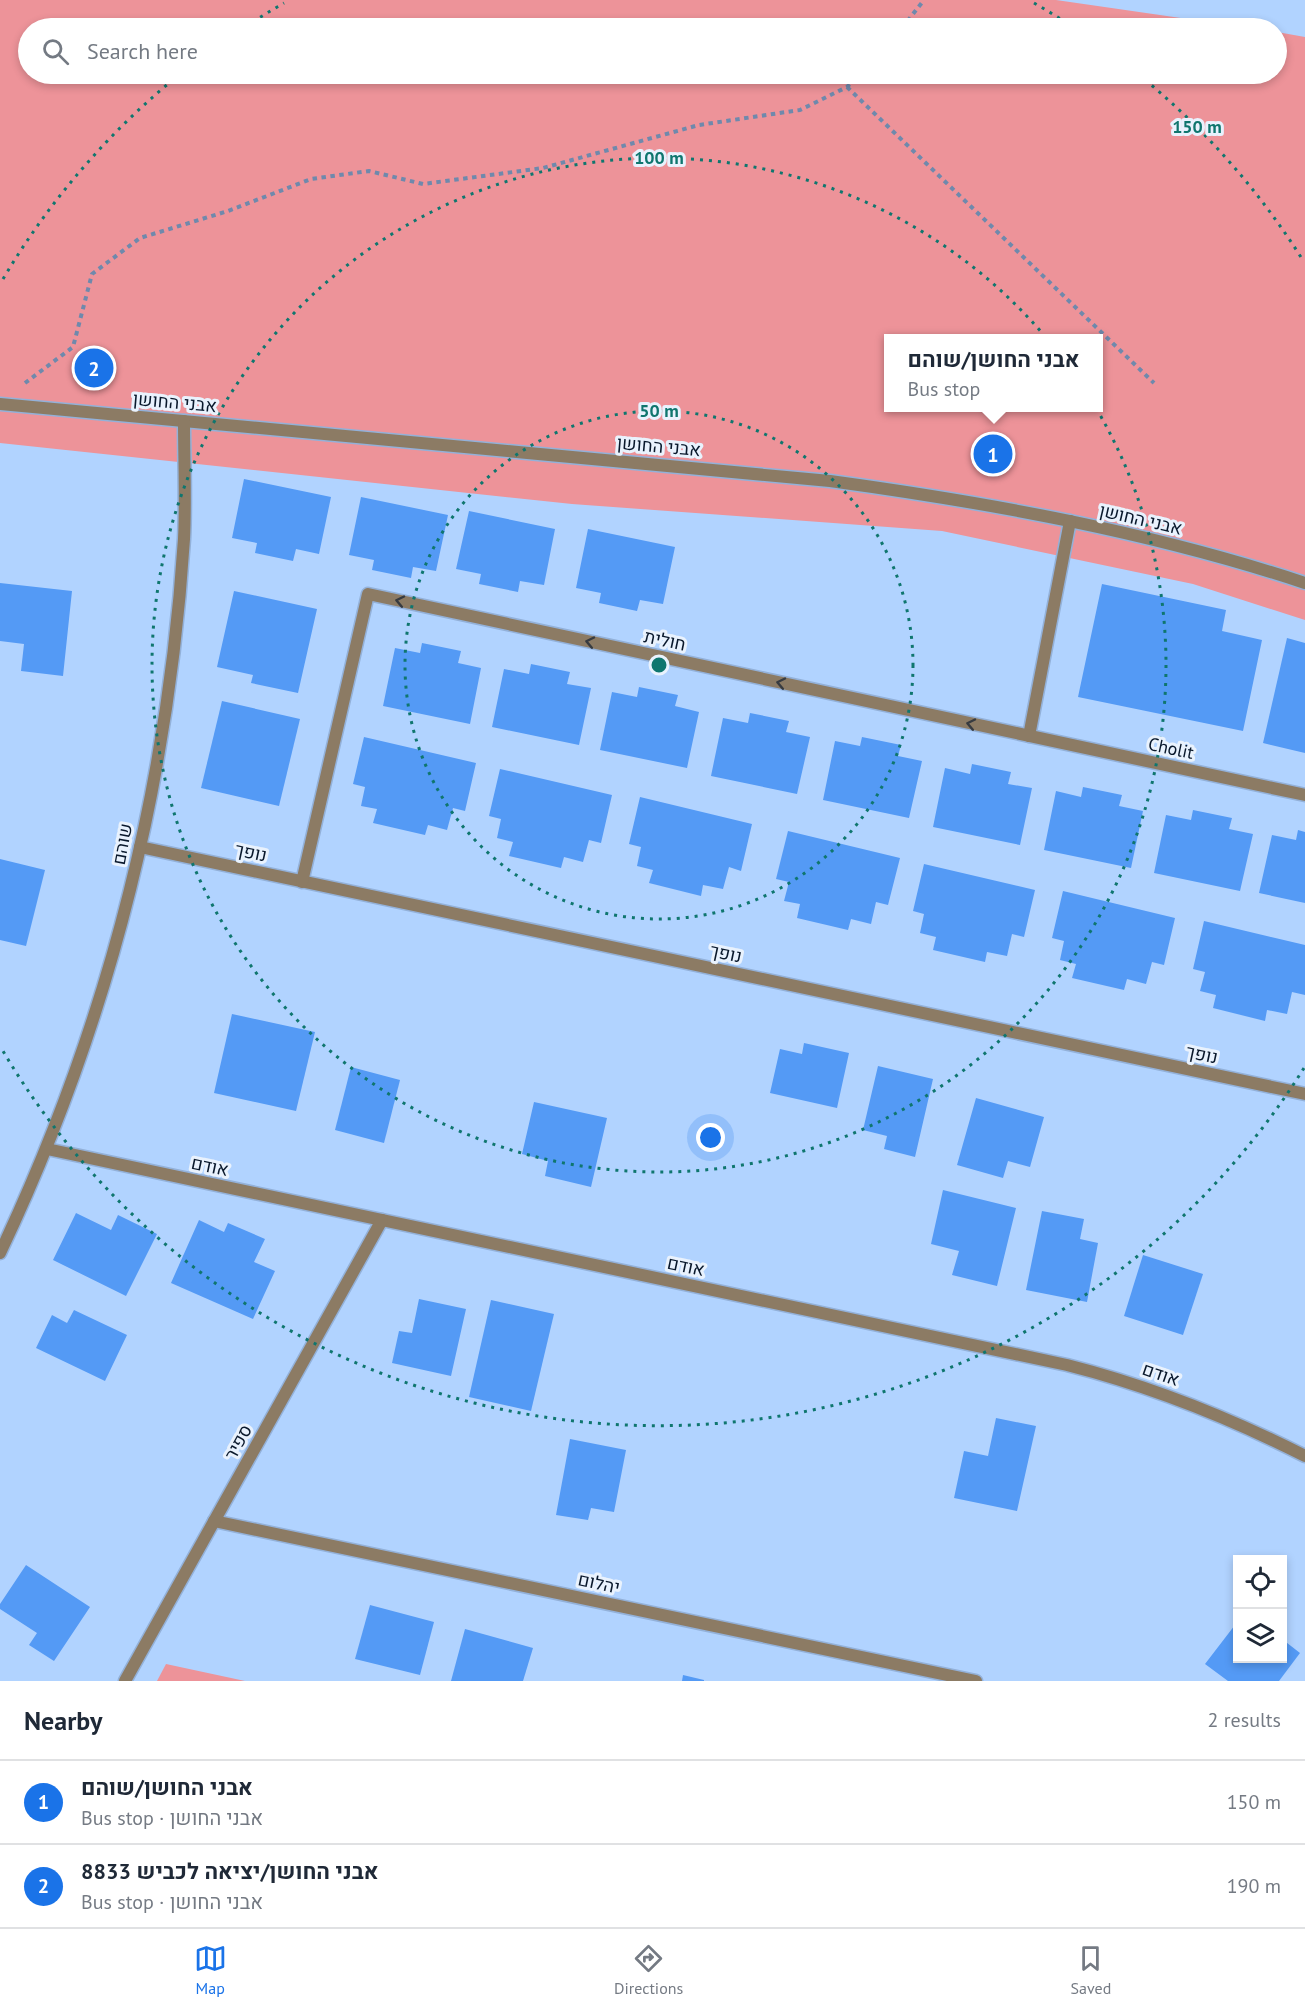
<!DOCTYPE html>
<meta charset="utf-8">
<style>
:root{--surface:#fff;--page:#f2f2f3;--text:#1f2937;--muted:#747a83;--line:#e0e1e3;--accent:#1a73e8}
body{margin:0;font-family:"PT Sans",Heebo,sans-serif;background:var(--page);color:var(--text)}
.controls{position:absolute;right:18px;bottom:18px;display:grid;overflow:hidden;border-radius:0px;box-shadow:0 3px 9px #0003}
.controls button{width:54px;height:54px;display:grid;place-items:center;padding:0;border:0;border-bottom:2px solid var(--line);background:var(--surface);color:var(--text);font:30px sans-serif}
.you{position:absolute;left:711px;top:1138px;width:21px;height:21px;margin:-15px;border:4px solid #fff;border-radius:50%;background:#1a73e8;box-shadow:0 0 0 9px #1a73e833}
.badge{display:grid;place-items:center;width:39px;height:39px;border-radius:50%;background:var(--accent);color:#fff;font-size:20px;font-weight:700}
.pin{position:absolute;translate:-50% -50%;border:3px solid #fff;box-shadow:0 2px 6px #0006}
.popup{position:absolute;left:884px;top:334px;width:219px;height:78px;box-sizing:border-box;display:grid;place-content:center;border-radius:0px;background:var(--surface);filter:drop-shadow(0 2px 4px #0005);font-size:20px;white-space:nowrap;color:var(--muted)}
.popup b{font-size:22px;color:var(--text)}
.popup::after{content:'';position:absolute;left:50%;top:100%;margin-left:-12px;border:12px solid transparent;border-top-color:var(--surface)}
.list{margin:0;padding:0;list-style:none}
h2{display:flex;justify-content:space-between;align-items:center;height:78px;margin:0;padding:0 24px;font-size:26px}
h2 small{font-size:20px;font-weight:400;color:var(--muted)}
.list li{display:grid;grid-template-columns:39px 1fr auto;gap:18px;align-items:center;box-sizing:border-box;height:84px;padding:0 24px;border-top:2px solid var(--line)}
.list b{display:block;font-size:22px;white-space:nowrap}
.list p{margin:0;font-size:20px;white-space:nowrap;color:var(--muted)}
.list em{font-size:20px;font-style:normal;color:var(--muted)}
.icon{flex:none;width:33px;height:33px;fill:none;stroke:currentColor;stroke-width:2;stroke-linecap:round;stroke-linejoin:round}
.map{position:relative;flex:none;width:1305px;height:1681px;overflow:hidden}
.search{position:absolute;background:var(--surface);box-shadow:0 3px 9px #0003;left:18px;right:18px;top:18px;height:66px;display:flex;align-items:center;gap:15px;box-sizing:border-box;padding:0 21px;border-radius:33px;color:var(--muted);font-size:22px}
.sheet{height:246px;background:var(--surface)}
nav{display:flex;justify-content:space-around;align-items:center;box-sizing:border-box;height:84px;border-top:2px solid var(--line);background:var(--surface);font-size:16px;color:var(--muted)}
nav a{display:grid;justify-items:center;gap:3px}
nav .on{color:var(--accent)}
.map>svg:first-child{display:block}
.green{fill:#ed9399;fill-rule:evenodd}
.building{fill:#549af5}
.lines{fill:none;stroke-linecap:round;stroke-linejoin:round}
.street-casing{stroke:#93b1d9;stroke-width:15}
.path{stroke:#6f89ac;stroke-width:4;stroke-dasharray:4.5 4.5;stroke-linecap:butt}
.street{stroke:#8c7b64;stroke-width:12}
.oneway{stroke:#373b40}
.ring{fill:none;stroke:#0f766e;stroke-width:3;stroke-dasharray:3 6}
.labels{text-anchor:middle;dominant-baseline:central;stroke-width:6;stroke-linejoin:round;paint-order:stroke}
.street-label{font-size:18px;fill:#09182c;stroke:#e9f2fd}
.centre{fill:#0f766e;stroke:#e9f2fd;stroke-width:3}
.ring-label{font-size:18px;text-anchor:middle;font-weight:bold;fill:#0f766e;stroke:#e9f2fd;stroke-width:6;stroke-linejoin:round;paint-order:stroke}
</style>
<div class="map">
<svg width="1305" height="1681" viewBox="0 0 1305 1681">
<rect width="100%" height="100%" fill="#b1d3ff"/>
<!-- green -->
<g class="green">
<path d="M0,0h1056l194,28h-1222v46h1248l1,-42 28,5v583l-112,-36 -251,-53 -370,-27 -572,-61zM888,338h210v70h-210z"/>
<path d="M166,1664l79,17h-88z"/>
</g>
<!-- building -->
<g class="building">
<path d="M244,479l87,18 -12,57 -23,-5 -3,12 -38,-8 2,-10 -25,-5z"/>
<path d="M361,497l87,18 -12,56 -23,-4 -2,11 -39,-8 2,-10 -25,-5z"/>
<path d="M469,511l86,18 -11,56 -24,-4 -2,11 -39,-8 2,-10 -25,-5z"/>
<path d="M588,529l87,18 -12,57 -23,-4 -3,11 -38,-8 2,-10 -25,-5z"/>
<path d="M0,583l72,8 -9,85 -42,-5 3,-27 -24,-3z"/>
<path d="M1102,584l124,26 -4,21 40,9 -19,91 -165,-34z"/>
<path d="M234,591l83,18 -19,84 -47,-10 2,-8 -36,-8z"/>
<path d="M1287,638l18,5v110l-42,-10z"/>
<path d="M422,643l39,8 -3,12 23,5 -11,56 -87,-18 12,-58 25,5z"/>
<path d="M531,664l39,8 -3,12 24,4 -12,57 -87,-18 12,-58 25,5z"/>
<path d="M639,687l39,8 -3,11 24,6 -12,56 -87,-18 12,-58 25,5z"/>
<path d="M222,701l78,18 -21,87 -78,-18z"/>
<path d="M750,713l39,8 -3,11 24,5 -13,57 -86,-18 12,-58 25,5z"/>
<path d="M364,737l112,26 -11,48 -12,-3 -6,22 -19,-5 -3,10 -52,-12 4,-14 -16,-3 4,-19 -12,-3z"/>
<path d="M862,737l39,8 -3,11 24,5 -13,57 -86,-18 12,-59 25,5z"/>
<path d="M972,764l39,8 -3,12 24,4 -12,57 -87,-18 12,-59 25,6z"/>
<path d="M500,769l112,26 -11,48 -12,-3 -6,22 -19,-5 -3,11 -52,-12 4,-14 -16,-4 4,-19 -12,-3z"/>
<path d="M1083,787l39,8 -3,11 24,5 -12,57 -87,-18 12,-59 25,6z"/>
<path d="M640,797l112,27 -11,47 -12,-4 -6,22 -20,-4 -2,11 -52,-13 4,-13 -16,-4 4,-19 -12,-3z"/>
<path d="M1193,810l39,8 -3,11 24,5 -13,57 -86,-18 12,-58 25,5z"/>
<path d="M1298,830l7,2v71l-46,-10 13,-58 24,5z"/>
<path d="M788,831l112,27 -12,47 -12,-3 -5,22 -20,-5 -3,11 -51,-12 3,-14 -16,-3 5,-19 -13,-3z"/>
<path d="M0,859l45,11 -19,76 -26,-6z"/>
<path d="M924,864l111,26 -11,47 -12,-3 -5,22 -20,-4 -2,10 -52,-12 3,-13 -16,-4 4,-19 -11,-3z"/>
<path d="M1063,891l112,27 -11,47 -12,-3 -6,22 -19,-5 -3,11 -52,-12 4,-14 -16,-4 4,-19 -12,-3z"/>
<path d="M1204,921l101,24v50l-13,-3 -5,22 -20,-4 -2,11 -52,-13 3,-13 -16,-4 5,-19 -12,-3z"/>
<path d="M232,1014l83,18 -19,79 -82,-18z"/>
<path d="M804,1043l45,10 -12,55 -67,-15 10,-44 22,5z"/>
<path d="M878,1066l55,13 -18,78 -31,-8 3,-13 -24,-6z"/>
<path d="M351,1067l49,13 -16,63 -49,-13z"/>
<path d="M976,1098l68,19 -14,50 -22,-6 -5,17 -46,-13z"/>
<path d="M534,1102l73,16 -16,69 -46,-11 3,-15 -26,-7z"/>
<path d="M943,1190l73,18 -19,78 -45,-11 7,-24 -28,-7z"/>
<path d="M1042,1211l42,8 -4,20 18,4 -11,59 -61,-12z"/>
<path d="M76,1213l35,17 7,-15 39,19 -31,62 -73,-36z"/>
<path d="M199,1220l25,12 4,-9 37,16 -11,23 21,9 -22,48 -82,-36z"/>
<path d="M1143,1255l60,19 -20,61 -59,-19z"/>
<path d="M419,1299l47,10 -15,67 -59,-13 7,-32 13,2z"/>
<path d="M491,1300l63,14 -23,97 -62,-14z"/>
<path d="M74,1310l53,25 -22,46 -69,-33 16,-33 15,8z"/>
<path d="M996,1418l40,8 -19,85 -63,-13 10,-47 24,5z"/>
<path d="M570,1439l56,11 -12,62 -23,-4 -3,12 -32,-5z"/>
<path d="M26,1565l64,42 -36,54 -25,-16 8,-12 -37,-24v-5z"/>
<path d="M370,1605l64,17 -14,53 -65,-16z"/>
<path d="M1238,1621v37h44v-19l18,14 -21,28h-51l-23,-17z"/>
<path d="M465,1629l68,19 -10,33h-72z"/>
<path d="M683,1675l21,5v1h-22z"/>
</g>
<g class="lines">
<!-- street casing -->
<g class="street-casing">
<g id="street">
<path d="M0,404l830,77c161,22 321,51 475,102"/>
<path d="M1029,736l41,-215"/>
<path d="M140,847l1165,247"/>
<path d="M302,882l66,-288 937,201"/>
<path d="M47,1149l1020,216c83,21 161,52 238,91"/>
<path d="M0,1253c107,-226 168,-464 184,-714 2,-39 0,-79 0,-118"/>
<path d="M214,1521l762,160"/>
<path d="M125,1681l257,-461"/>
</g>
</g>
<!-- path -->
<g class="path">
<path d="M902,28l22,-28"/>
<path d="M847,87l307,296"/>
<path d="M25,383l48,-36 19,-73 48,-36 88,-27 83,-32 58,-8 54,13 120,-16 156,-43 101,-15 47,-23 13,-13"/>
</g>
<!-- street -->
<use href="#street" class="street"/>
</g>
<!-- one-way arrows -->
<defs><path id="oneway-chevron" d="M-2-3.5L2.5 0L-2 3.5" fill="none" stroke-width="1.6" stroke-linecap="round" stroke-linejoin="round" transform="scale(1.5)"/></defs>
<g class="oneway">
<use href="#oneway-chevron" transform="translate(400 601) rotate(-168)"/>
<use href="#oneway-chevron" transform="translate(590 642) rotate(-168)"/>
<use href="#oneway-chevron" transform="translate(781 683) rotate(-168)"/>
<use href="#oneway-chevron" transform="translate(971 724) rotate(-168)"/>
</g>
<!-- distance rings -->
<g class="ring">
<circle cx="659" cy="665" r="254"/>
<circle cx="659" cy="665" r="507"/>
<path d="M1304 1068A761 761 0 0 1 3 1051M3 279A761 761 0 0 1 180 74M245 27A761 761 0 0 1 284 3M1034 3A761 761 0 0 1 1073 27M1138 74A761 761 0 0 1 1304 262"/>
</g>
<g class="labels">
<!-- street labels -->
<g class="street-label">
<text transform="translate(175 402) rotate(5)">אבני החושן</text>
<text transform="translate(659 446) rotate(5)">אבני החושן</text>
<text transform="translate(1141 519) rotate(13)">אבני החושן</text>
<text transform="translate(665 640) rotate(12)">חולית</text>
<text transform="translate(1171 748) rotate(12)">Cholit</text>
<text transform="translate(122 844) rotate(-79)">שוהם</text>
<text transform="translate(251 852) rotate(12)">נופך</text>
<text transform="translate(726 953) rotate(12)">נופך</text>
<text transform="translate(1202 1054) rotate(12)">נופך</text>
<text transform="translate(210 1166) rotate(12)">אודם</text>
<text transform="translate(686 1266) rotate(12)">אודם</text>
<text transform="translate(1161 1374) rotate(19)">אודם</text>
<text transform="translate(238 1442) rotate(-61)">ספיר</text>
<text transform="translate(599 1583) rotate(12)">יהלום</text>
</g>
</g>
<circle cx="659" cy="665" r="9" class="centre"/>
<g class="ring-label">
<text x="1197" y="133">150 m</text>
<text x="659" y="164">100 m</text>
<text x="659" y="417">50 m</text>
</g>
</svg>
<div class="controls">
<button><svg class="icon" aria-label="locate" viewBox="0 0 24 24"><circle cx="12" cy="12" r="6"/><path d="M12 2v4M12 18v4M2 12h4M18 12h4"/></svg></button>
<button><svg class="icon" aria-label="layers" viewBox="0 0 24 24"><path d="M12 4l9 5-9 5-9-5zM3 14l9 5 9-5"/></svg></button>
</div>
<div class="you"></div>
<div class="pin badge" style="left:993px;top:454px">1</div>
<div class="popup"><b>אבני החושן/שוהם</b>Bus stop</div>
<div class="pin badge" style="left:94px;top:368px">2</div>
<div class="search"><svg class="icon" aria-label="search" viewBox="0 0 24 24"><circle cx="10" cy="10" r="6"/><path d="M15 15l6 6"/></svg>Search here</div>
</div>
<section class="sheet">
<h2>Nearby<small>2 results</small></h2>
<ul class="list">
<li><span class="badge">1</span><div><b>אבני החושן/שוהם</b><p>Bus stop · אבני החושן</p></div><em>150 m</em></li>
<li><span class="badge">2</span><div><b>אבני החושן/יציאה לכביש 8833</b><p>Bus stop · אבני החושן</p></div><em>190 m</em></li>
</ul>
</section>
<nav>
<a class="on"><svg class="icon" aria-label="map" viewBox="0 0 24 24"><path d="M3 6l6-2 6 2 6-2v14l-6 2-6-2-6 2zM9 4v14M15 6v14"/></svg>Map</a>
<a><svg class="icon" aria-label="directions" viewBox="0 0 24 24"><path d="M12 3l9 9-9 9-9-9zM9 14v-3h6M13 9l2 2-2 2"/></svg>Directions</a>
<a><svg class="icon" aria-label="saved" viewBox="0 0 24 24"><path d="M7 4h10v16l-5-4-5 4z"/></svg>Saved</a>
</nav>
